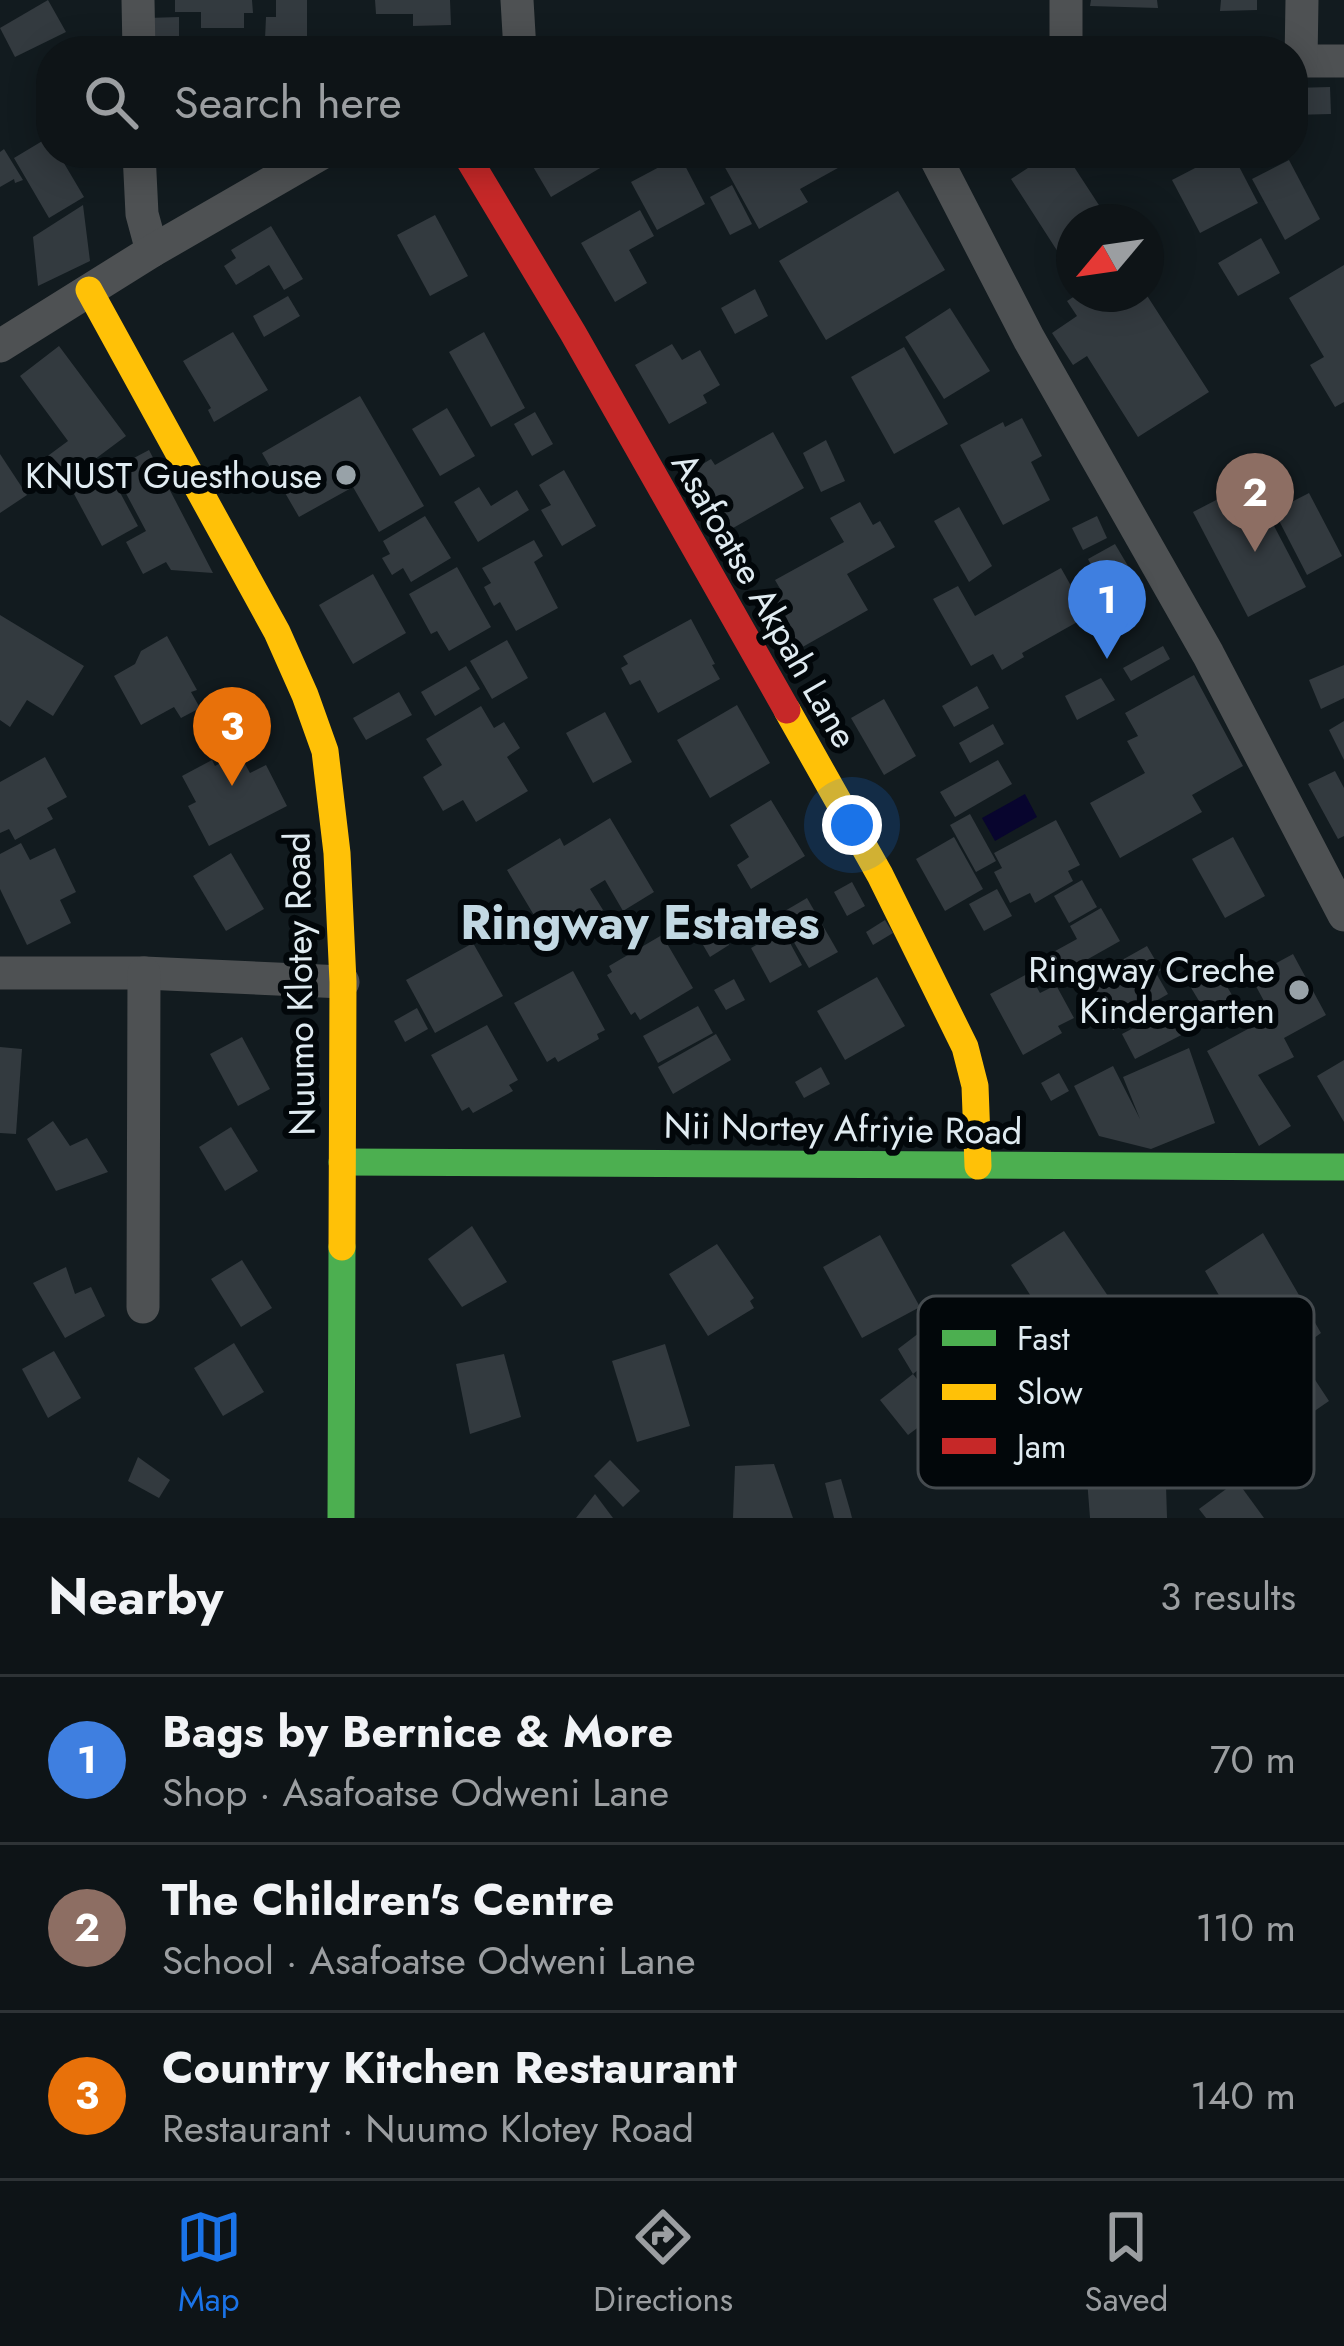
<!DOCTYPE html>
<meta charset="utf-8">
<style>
:root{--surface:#0e1417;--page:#171d20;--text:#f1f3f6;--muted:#9b9ea1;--line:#2e3336;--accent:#1a73e8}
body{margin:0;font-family:Jost,sans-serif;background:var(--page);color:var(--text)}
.compass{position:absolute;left:1056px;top:204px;width:108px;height:108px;border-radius:50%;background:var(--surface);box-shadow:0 6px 30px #0003;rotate:241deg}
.you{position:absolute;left:852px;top:825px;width:42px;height:42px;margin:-30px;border:9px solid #fff;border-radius:50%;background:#1a73e8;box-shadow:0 0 0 18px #1a73e833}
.badge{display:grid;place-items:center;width:78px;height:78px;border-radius:50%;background:var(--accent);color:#fff;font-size:39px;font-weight:700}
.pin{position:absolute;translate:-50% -99px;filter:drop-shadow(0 3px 6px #0008)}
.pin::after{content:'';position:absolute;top:63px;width:42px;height:36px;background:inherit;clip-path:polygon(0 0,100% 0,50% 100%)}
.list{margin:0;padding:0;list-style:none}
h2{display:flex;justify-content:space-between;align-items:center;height:156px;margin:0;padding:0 48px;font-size:51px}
h2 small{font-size:39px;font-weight:400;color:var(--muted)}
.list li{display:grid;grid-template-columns:78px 1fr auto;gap:36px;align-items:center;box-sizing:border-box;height:168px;padding:0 48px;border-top:3px solid var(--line)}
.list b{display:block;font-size:45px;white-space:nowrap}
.list p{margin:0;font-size:39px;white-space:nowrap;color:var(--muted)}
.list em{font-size:39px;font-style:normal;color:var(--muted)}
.icon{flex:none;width:66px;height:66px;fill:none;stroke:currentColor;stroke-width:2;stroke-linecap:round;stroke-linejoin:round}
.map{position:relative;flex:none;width:1344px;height:1518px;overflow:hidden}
.search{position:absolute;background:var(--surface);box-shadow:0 6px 30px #0003;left:36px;right:36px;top:36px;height:132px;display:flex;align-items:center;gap:30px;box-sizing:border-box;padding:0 42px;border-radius:48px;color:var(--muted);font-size:45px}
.sheet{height:660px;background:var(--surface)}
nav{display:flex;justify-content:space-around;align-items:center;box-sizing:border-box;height:168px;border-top:3px solid var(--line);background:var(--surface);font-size:33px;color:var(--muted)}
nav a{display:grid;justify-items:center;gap:6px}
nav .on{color:var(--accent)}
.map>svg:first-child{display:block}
.water{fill:#08052e}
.building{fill:#333a3f}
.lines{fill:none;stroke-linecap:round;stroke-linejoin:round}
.street{stroke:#4e5153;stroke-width:33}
.fast{stroke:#4caf50;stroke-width:27}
.slow{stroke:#ffc107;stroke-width:27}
.jam{stroke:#c62828;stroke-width:27}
.poi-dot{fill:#98a2a8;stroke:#02070a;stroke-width:4.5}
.labels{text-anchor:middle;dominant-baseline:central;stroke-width:12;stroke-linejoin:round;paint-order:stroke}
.poi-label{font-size:36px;fill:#e0ebf1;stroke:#02070a;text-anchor:end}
.street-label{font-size:36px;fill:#e0ebf1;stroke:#02070a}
.district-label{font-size:48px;font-weight:bold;fill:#c2d8e2;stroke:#02070a}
.key{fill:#02070a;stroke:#454b4f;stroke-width:3}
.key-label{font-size:33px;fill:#e0ebf1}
</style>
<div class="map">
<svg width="1344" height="1518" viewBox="0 0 1344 1518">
<rect width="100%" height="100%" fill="#121b1f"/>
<!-- water -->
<path class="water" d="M1025,794l12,23 -42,24 -13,-23z"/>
<!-- building -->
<g class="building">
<path d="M48,0l18,32 -51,25 -15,-29z"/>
<path d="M175,0h77l1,13h-9v15h-43v-16h-26z"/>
<path d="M276,0h31v39h-42l1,-22h10z"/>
<path d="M375,0h75l1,25 -38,1v-12h-37z"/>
<path d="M1091,0h66l1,8 -68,-2z"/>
<path d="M1221,0h36v10l-37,1z"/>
<path d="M179,17v22l-31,1 -1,-22z"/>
<path d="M1330,87l1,27 -38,1v-27z"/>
<path d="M49,137l2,16h7l26,44 -35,21 -35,-60z"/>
<path d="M4,149l19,31 -8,3 -1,-4 -14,8v-35z"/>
<path d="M525,153h52l1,2 22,-2 7,11 -56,33z"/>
<path d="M717,153h148l-65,36 8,13 -49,27z"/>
<path d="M1051,153h14l45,69h-36v55l-63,-98z"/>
<path d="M1224,153h8l26,50 -58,30 -28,-53z"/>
<path d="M680,156l25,48 -48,26 -26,-48z"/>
<path d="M1289,160l31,59 -35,21 -33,-61z"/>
<path d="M732,185l20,39 -22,11 -20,-38z"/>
<path d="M898,191l47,79 -119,70 -47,-79z"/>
<path d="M83,205l7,56 -52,25 -5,-49z"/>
<path d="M640,210l14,26 -25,14 18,33 -32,19 -34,-59z"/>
<path d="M435,215l33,61 -38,20 -33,-61z"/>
<path d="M271,226l32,53 -19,11 -15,-25 -33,20 -12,-19 12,-8 -5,-8z"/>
<path d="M1261,238l19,35 -42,23 -20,-33z"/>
<path d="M1344,265v137l-9,5 -25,-42 14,-8 -35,-59z"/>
<path d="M755,289l13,27 -33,18 -14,-26z"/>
<path d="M1078,294h68l63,98 -71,45 -51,-81 -14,9 -21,-32 25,-17 -10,-15z"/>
<path d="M288,296l12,20 -36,21 -11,-21z"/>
<path d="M950,308l40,63 -46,28 -39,-62z"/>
<path d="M233,332l35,58 -54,32 -6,-12 3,-2 -28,-47z"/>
<path d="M484,332l41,76 -34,19 -42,-75z"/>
<path d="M672,344l10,16 18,-10 20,35 -17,10 4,8 -38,21 -34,-59z"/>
<path d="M59,346l67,90 -63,47 -18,-25 23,-17 -48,-65z"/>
<path d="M904,347l44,77 -54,30 -43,-77z"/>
<path d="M360,396l64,110 -45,26 -26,-45 -54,30 -37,-64z"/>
<path d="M447,408l28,48 -35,20 -28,-47z"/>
<path d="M535,412l18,32 -21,12 -18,-32z"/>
<path d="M1022,418l20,38 -11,6 19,38 -47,25 -43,-80 43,-23 2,5z"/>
<path d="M773,432l31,56 -78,44 -35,-61 20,-12 4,6z"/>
<path d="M826,440l19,41 -24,11 -18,-39z"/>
<path d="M149,450l64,123 -42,-3 -5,-8 -23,12 -17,-32 20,-11 -33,-62z"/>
<path d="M0,454l27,41 -27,18z"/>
<path d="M564,470l32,56 -34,20 -21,-36 10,-5 -12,-20z"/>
<path d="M109,472l29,54 -36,20 -29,-54z"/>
<path d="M1251,482l55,105 -58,30 -55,-105z"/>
<path d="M479,487l12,19 26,-16 12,20 -51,32 -24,-40z"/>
<path d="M1309,493l33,63 -35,19 -33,-64z"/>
<path d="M860,502l13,23 7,-4 15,26 -48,27 21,36 -69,39 -4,-7 -6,4 -25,-44 18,-10 -7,-12 69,-38 -14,-24z"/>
<path d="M959,507l33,59 -23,16 -35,-61z"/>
<path d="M425,516l26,42 -40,24 -8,-14 -11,7 -10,-17 8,-4 -7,-13z"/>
<path d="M1097,516l10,22 -24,12 -11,-22z"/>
<path d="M534,540l9,16 -9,6 24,46 -42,23 -16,-29 -6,4 -10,-19 7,-4 -9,-15z"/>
<path d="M1115,544l16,27 -29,15 -14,-27z"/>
<path d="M457,567l34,60 -42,24 -12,-20 -6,3 -22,-40z"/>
<path d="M1061,568l27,48 -66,37 2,4 -22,13 -9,-16 -22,12 -38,-67 25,-13 17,30z"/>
<path d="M373,574l33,59 -53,31 -34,-59z"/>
<path d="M0,615l84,51 -31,50 -26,-16 -17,27 -10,-7z"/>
<path d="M691,619l24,45 -3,1 8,14 -62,34 -18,-33 -10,5 -9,-17 7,-4 -5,-8z"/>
<path d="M167,636l30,54 -6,2 9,16 -19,10 -7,-11 -33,18 -27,-49 21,-12 6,-13z"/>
<path d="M507,640l21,38 -36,21 -22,-38z"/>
<path d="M1163,646l7,13 -39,22 -8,-13z"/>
<path d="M1344,665v33l-23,11 -12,-29z"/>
<path d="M466,666l14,23 -45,27 -14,-24z"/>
<path d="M1194,675l49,91 -51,29 10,17 -82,46 -30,-55 55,-30 -18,-32 11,-5 -13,-23z"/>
<path d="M1101,678l14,22 -38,20 -12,-24z"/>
<path d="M977,686l12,22 -35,19 -12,-21z"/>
<path d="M399,692l13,23 -46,25 -13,-22z"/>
<path d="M884,699l32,57 -32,19 -33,-57z"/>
<path d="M737,705l33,58 -60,35 -33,-58z"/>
<path d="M481,706l13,22 10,-6 16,26 -13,9 21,34 -52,31 -13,-22 -20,11 -20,-34 19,-12 -16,-26z"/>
<path d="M605,712l27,50 -39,21 -27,-50z"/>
<path d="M1344,721v39l-15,-30z"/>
<path d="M993,724l11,20 -34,19 -11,-20z"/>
<path d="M239,753l11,20 16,-8 21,41 -78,40 -21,-40 8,-4 -14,-26 30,-16 3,6z"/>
<path d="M45,757l22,40 -20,11 6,11 -38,21 -6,-11 -9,4v-51z"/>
<path d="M998,760l14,24 -57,33 -15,-25z"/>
<path d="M1335,771l9,17v48l-6,3 -30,-55z"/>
<path d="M771,800l34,56 -54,33 -14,-24 12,-8 -19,-32z"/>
<path d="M970,814l26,47 -20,11 -26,-47z"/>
<path d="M610,818l44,74 -31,19 -18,-31 -15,9 13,21 -53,32 -43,-72 53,-32 4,8z"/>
<path d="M1056,820l24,45 -12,6 5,10 -38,22 -5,-10 -20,10 -16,-31 8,-4 -8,-15z"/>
<path d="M954,837l29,52 -38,22 -29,-52z"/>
<path d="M1233,837l32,59 -40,22 -33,-59z"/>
<path d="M21,843l9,17 25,-12 21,44 -16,8 11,23 -44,22 -27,-56v-35z"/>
<path d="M231,853l33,56 -38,22 -33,-55z"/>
<path d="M1082,880l15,27 -28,16 -15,-27z"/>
<path d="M852,882l13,24 -18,10 -13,-24z"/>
<path d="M997,889l15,27 -28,15 -15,-27z"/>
<path d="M807,898l31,54 -29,16 -31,-53z"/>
<path d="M1101,908l19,33 -71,40 -12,-20 40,-22 -7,-13z"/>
<path d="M769,911l9,15 -21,12 -8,-14z"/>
<path d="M885,920l8,13 -20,12 -7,-13z"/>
<path d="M718,927l11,18 -19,12 -11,-19z"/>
<path d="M783,930l19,35 -32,18 -19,-35z"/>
<path d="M662,935l31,53 -53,32 -5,-8 -4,3 -24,-40 5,-3 -3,-6z"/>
<path d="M473,943l30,53 -68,37 -29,-53z"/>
<path d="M1147,946l14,24 -5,3 12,21 -45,26 2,3 -12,7 -11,-20 -4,2 -17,-29z"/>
<path d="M1293,954l33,61 -42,23 10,19 -36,18 33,51 -32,20 -52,-95 65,-35 -21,-39z"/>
<path d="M1217,970l21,35 -27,16 -21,-35z"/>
<path d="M573,971l32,59 -8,4 2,5 -41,23 -3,-5 -8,5 -33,-59z"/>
<path d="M1029,973l11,20 16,-8 18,33 -16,8 4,7 -39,22 -33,-61z"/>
<path d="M877,977l28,49 -60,34 -28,-49z"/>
<path d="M734,979l11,21 -19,10 -12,-20z"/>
<path d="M1181,1003l14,25 -60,31 -13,-25z"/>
<path d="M698,1006l15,27 -55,30 -15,-27z"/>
<path d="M417,1008l11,21 -23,13 -11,-21z"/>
<path d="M487,1025l31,55 -9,5 4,6 -40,22 -4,-6 -7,4 -31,-56z"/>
<path d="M716,1034l15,26 -58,34 -15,-27z"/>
<path d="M242,1037l28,52 -32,17 -28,-52z"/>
<path d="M0,1047l22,2 -6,85 -16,-1z"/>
<path d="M1189,1048l26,75 -64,26 -52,-13 -25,-50 39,-20 27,53 -17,-42z"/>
<path d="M1344,1060v62l-27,-46z"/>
<path d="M821,1067l9,17 -26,14 -9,-16z"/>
<path d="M1059,1073l10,18 -18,10 -10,-18z"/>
<path d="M53,1121l17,25 17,-8 21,34 -52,19 -29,-52z"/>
<path d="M231,1127l27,44 -33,20 -26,-44z"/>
<path d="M472,1226l35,56 -45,25 -34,-48z"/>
<path d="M1064,1231l44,65 -55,35 -42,-66z"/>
<path d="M1263,1233l58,100 -25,18 33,50 -29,20 -33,-50 29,-20 -11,4 -17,-29 -24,13 -39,-68z"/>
<path d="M880,1235l40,72 -58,31 -39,-71z"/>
<path d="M717,1244l37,54 -4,3 4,7 -46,28 -39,-62z"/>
<path d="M242,1260l30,48 -31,19 -30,-48z"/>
<path d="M66,1267l9,27 16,-7 14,29 -40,22 -32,-55z"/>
<path d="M944,1314l16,21 -47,39 -15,-25z"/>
<path d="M234,1343l30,49 -41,24 -29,-48z"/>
<path d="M665,1344l25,82 -53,16 -25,-81z"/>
<path d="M54,1351l27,47 -33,20 -26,-49z"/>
<path d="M504,1354l17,63 -51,17 -14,-70z"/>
<path d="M913,1374l28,36 -33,25 -28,-35z"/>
<path d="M1165,1452l2,66h-77l-5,-65z"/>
<path d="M138,1457l32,23 -11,18 -31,-17z"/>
<path d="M610,1460l30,31 -17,16 -29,-31z"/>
<path d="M774,1464l19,54h-60l2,-52z"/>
<path d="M841,1479l9,31 2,8h-18l-9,-35z"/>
<path d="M1237,1481l27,37h-58l-7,-9z"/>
<path d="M595,1494l18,24h-37z"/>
</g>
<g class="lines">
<!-- street -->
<g class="street">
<path d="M138,0l1,51"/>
<path d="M517,0l3,51"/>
<path d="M1066,0v51"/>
<path d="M1293,61h51"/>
<path d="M1301,61l1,-61"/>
<path d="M139,153l3,61 10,37"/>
<path d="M933,153l96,186 179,315 136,261"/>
<path d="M0,346l152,-95 170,-98"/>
<path d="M0,973h144l199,9"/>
<path d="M143,1307l1,-334"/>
</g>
<!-- fast -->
<g class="fast">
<path d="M342,1162l1002,5"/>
<path d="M341,1518l1,-271"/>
</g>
<!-- slow -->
<g class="slow">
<path d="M89,290l188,342 28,63 20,56 12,102 6,129 -1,265"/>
<path d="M787,710l93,165 85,172 10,39 3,80"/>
</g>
<!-- jam -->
<path class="jam" d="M465,153l108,180 214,377"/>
</g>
<!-- markers -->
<g class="poi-dot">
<circle cx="346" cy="475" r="12"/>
<circle cx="1299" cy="990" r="12"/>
</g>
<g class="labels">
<!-- poi labels -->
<g class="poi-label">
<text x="322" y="475">KNUST Guesthouse</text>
<text x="1275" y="969">Ringway Creche<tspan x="1275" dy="41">Kindergarten</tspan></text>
</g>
<!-- street labels -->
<g class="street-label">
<text transform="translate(765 600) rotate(60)">Asafoatse Akpah Lane</text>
<text transform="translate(299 984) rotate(-91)">Nuumo Klotey Road</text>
<text transform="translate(843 1128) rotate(1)">Nii Nortey Afriyie Road</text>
</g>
<!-- district labels -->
<g class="district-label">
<text x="640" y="922">Ringway Estates</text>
</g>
</g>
<!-- legend -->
<rect x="918" y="1296" width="396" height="192" rx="18" class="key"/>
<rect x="942" y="1330" width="54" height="16" fill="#4caf50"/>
<rect x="942" y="1384" width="54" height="16" fill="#ffc107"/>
<rect x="942" y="1438" width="54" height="16" fill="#c62828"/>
<g class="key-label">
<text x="1017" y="1350">Fast</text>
<text x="1017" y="1404">Slow</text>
<text x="1017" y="1458">Jam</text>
</g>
</svg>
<svg class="compass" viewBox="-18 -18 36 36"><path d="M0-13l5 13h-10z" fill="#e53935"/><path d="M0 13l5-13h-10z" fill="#9b9ea1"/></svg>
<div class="you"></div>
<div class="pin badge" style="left:1107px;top:659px;background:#3f7fe0">1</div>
<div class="pin badge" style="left:1255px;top:552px;background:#8d6e63">2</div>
<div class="pin badge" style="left:232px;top:786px;background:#e8710a">3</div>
<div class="search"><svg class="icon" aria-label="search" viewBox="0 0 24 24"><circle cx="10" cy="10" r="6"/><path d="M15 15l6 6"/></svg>Search here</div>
</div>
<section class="sheet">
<h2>Nearby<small>3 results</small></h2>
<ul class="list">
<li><span class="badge" style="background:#3f7fe0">1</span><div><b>Bags by Bernice &amp; More</b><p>Shop · Asafoatse Odweni Lane</p></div><em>70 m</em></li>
<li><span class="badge" style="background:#8d6e63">2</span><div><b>The Children's Centre</b><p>School · Asafoatse Odweni Lane</p></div><em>110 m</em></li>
<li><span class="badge" style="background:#e8710a">3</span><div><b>Country Kitchen Restaurant</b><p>Restaurant · Nuumo Klotey Road</p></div><em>140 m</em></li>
</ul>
</section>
<nav>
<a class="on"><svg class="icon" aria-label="map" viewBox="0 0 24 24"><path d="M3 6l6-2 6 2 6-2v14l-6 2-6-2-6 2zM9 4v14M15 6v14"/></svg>Map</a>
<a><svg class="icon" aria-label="directions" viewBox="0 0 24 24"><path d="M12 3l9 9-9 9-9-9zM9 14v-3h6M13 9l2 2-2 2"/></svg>Directions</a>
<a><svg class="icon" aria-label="saved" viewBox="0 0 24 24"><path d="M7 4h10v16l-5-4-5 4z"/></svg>Saved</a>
</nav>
